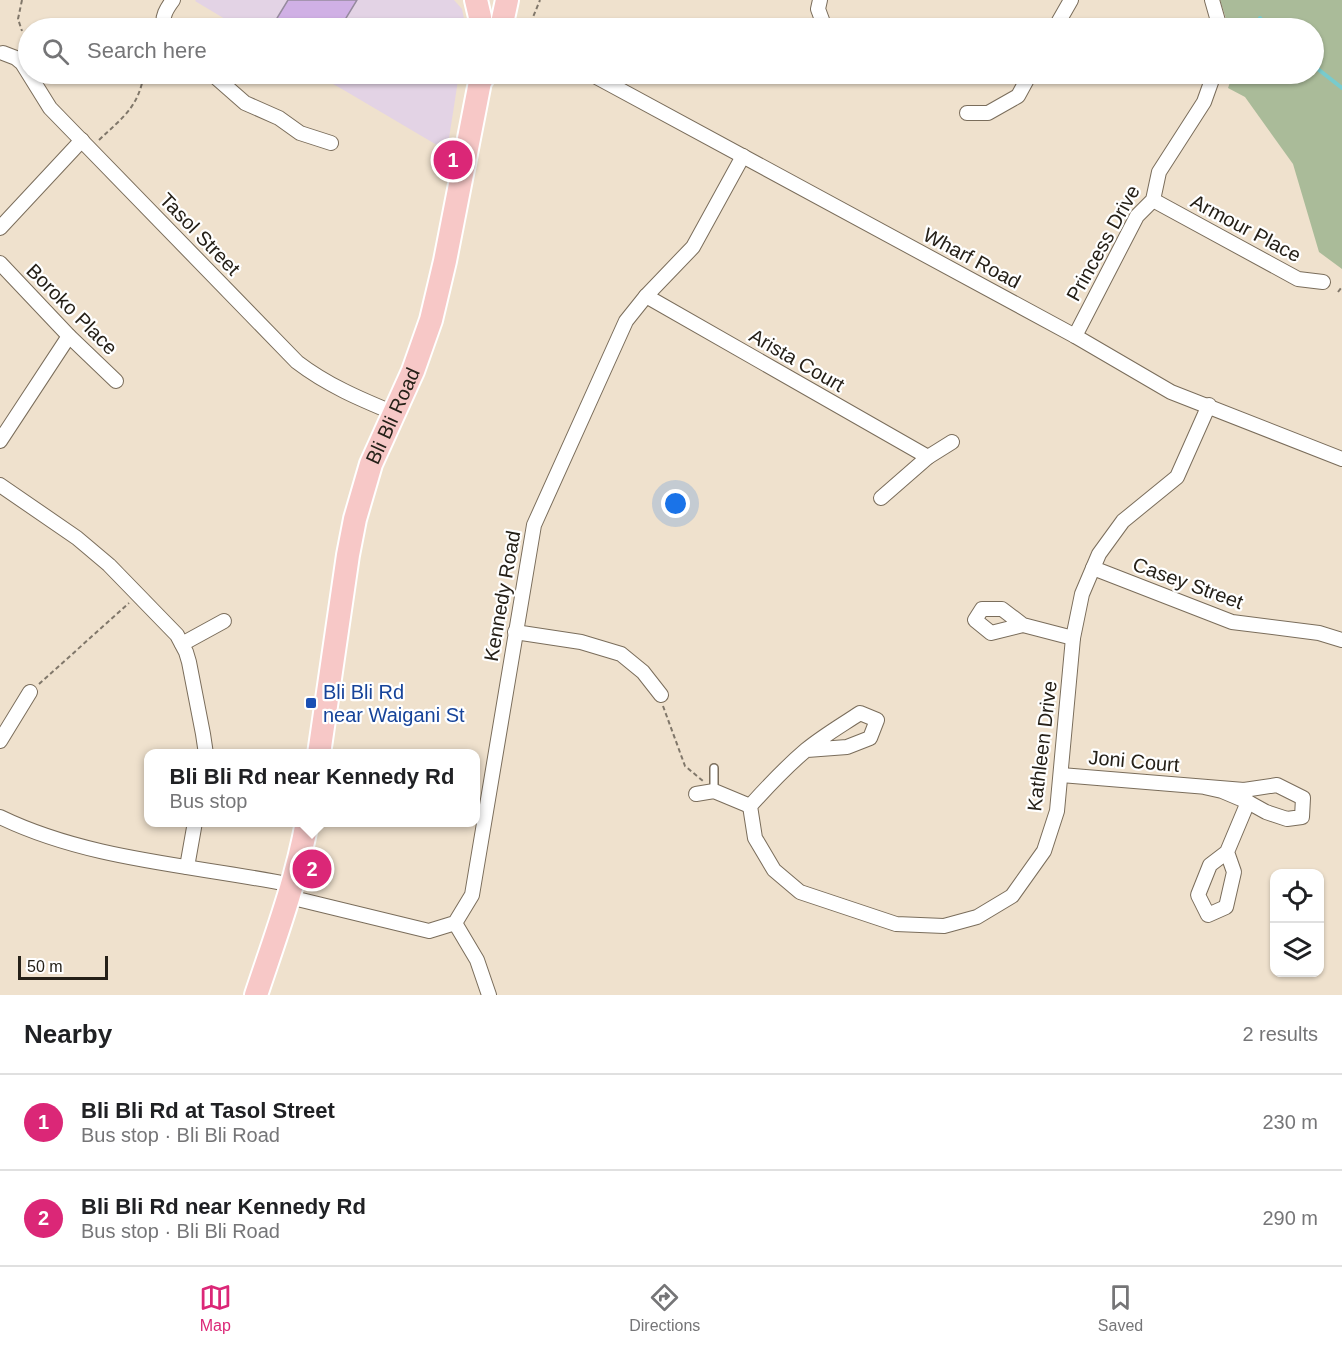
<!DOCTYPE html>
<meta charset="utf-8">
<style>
:root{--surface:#fff;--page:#f2f2f2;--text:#202124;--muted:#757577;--line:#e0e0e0;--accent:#db2777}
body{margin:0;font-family:Helvetica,sans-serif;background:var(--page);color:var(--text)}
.controls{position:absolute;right:18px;bottom:18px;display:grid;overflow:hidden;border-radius:12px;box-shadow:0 2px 4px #0004}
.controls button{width:54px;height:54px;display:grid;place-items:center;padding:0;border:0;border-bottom:2px solid var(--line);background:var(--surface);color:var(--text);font:30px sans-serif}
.scale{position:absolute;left:18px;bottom:15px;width:90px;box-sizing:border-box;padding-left:6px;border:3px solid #252018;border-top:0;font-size:16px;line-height:21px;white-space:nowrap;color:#252018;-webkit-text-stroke:4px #fff;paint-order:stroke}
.you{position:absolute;left:676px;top:504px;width:21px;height:21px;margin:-15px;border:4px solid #fff;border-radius:50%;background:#1a73e8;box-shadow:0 0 0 9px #1a73e833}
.badge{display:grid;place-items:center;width:39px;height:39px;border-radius:50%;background:var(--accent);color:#fff;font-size:20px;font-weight:700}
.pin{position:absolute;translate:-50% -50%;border:3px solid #fff;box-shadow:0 2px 6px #0006}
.popup{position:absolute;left:144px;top:749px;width:336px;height:78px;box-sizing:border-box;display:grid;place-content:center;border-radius:12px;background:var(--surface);filter:drop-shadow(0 2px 4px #0005);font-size:20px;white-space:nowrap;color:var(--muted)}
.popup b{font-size:22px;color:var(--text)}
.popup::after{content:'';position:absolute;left:50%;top:100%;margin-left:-12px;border:12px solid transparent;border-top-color:var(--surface)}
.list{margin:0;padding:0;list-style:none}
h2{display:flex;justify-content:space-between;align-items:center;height:78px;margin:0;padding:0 24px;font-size:26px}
h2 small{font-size:20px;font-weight:400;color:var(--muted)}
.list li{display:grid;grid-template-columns:39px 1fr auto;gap:18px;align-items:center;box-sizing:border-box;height:96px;padding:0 24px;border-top:2px solid var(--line)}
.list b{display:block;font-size:22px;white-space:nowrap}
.list p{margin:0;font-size:20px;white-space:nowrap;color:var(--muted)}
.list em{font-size:20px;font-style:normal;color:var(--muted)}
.icon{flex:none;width:33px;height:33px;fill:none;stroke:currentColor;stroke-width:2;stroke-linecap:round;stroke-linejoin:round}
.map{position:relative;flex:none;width:1342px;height:995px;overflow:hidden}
.search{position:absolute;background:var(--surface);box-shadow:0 2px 4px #0004;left:18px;right:18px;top:18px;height:66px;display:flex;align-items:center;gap:15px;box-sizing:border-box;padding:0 21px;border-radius:33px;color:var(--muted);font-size:22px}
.sheet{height:270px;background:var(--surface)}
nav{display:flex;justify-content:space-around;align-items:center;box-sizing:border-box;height:84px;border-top:2px solid var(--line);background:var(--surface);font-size:16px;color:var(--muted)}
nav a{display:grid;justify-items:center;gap:3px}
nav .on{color:var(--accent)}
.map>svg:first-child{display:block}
.commercial{fill:#e3d3e5}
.green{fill:#ab9}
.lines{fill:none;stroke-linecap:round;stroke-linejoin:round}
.stream{stroke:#78cbcd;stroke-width:4}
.building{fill:#d0b0e5;stroke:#968a9e;stroke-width:1.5}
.service-casing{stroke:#7a6d5b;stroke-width:10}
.minor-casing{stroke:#7a6d5b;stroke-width:16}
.primary-casing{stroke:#fff;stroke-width:26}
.path{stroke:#80776a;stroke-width:2;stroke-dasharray:4.5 3;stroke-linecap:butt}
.service{stroke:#fff;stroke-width:7}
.minor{stroke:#fff;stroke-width:14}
.primary{stroke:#f7c8c7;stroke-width:22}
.transit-dot{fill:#1a4fb4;stroke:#fff;stroke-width:2}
.labels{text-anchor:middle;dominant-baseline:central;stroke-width:4.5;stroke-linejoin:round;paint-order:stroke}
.street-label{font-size:20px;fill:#252018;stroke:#fff}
.transit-label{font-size:20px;fill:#164399;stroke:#fff;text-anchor:start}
</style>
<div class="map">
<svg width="1342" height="995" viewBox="0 0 1342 995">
<rect width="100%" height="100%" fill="#efe1cd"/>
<!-- commercial -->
<g class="commercial">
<path d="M196,0h258l8,9 3,14 -1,5h-224l-45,-27z"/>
<path d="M315,74h144l-12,77 -105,-62z"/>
</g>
<!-- green -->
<path class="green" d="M1220,0h122v269l-23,-17 -26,-88 -48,-67 -17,-9 5,-14h81v-46h-85z"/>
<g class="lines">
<!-- stream -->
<g class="stream">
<path d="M1260,18l7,10"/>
<path d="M1314,66l28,22"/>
</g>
</g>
<!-- building -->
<path class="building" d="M288,0h69l-17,28h-69z"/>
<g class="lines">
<!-- service casing -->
<g class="service-casing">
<path id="service" d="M714,791v-23"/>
</g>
<!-- minor casing -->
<g class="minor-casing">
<g id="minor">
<path d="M820,0l-2,9 7,19"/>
<path d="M1212,0l8,28"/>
<path d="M164,28c-3,-11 3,-20 9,-28"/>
<path d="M1055,28l16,-28"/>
<path d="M3,53l13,5 6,5 28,45 247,254c30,23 63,37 97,51"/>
<path d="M212,74l33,29 34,15 21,15 31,10"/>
<path d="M591,74l484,262 96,56 171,67"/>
<path d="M967,113h21l30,-17 12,-22"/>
<path d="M1153,200l145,79 25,3"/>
<path d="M0,228l82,-88"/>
<path d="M0,263l69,73 47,45"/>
<path d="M646,296l282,161 -47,41"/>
<path d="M1075,336l62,-120 16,-16 6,-28 45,-70 10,-28"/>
<path d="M0,441l69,-105"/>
<path d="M928,457l24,-15"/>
<path d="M0,485l77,53 32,27 68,70 9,17 3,10 14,72 3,20"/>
<path d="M1093,568l139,54 87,11 23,7"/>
<path d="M1023,625l-21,-16h-20l-7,11 16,13 32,-8 50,13"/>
<path d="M515,632l66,10 40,12 22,18 18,23"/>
<path d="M182,644l42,-23"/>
<path d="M0,741l30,-49"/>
<path d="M807,750l40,-3 23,-9 7,-18 -17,-7c-18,12 -37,23 -54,37 -20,17 -38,36 -56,56l5,32 19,32 26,22 96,32 48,2 33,-9 35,-21 32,-45 13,-40 16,-173 9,-44 17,-40 24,-33 54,-44 32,-72"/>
<path d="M1061,775l183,15 33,-5 26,13 -1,19 -15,2 -21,-7 -18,-10 -26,-11 -18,-4"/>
<path d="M696,794l18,-3 36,15"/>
<path d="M0,817c91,44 195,48 292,68"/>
<path d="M1227,852l7,20 -8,35 -18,8 -10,-20 12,-30 17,-13 21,-50"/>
<path d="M187,867l8,-45"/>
<path d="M289,897l140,34 26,-8 17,-28 62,-370 92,-204 20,-25 47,-49 50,-91"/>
<path d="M455,923l22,37 12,35"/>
</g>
</g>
<!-- primary casing -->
<g class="primary-casing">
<g id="primary">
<path d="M476,0l4,17v11"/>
<path d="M501,28l6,-28"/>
<path id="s1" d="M319,754l29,-199 7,-36 16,-55 42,-93 18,-51 14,-59 35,-179 5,-8"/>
<path d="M256,995c19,-57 40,-113 51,-173"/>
</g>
</g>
<!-- path -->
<g class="path">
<path d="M22,0l-4,19 4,12"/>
<path d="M537,28l-6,-6 9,-22"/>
<path d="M99,140c24,-23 39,-32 45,-66"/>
<path d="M1338,292l4,-5"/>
<path d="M39,684l90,-81"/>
<path d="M663,706l22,60 18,15"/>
</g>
<!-- service -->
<use href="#service" class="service"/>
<!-- minor -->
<use href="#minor" class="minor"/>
<!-- primary -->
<use href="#primary" class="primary"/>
</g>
<!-- markers -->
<rect class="transit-dot" x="305" y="697" width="12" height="12" rx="3"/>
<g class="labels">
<!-- street labels -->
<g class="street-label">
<text transform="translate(1246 228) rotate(28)">Armour Place</text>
<text transform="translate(200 234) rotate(46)">Tasol Street</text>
<text transform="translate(1103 243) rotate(-61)">Princess Drive</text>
<text transform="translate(972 258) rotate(28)">Wharf Road</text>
<text transform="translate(72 309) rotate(45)">Boroko Place</text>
<text transform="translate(797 360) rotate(30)">Arista Court</text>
<text stroke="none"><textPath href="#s1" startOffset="348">Bli Bli Road</textPath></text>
<text transform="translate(1188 583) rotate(20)">Casey Street</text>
<text transform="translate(502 596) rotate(-80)">Kennedy Road</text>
<text transform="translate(1042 746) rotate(-83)">Kathleen Drive</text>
<text transform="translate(1134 761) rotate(5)">Joni Court</text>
</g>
<!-- transit labels -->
<g class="transit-label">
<text x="323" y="692">Bli Bli Rd<tspan x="323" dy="23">near Waigani St</tspan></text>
</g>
</g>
</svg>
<div class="controls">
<button><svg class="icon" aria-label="locate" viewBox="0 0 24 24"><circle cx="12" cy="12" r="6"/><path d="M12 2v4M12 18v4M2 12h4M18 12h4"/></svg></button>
<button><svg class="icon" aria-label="layers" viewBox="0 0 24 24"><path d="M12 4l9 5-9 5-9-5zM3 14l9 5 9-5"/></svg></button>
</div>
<div class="scale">50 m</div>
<div class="you"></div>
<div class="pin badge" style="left:453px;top:160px">1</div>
<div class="pin badge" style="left:312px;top:869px">2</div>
<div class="popup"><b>Bli Bli Rd near Kennedy Rd</b>Bus stop</div>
<div class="search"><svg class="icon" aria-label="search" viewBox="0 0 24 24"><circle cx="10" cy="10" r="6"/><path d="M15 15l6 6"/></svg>Search here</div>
</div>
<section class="sheet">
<h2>Nearby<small>2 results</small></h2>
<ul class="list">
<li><span class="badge">1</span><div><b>Bli Bli Rd at Tasol Street</b><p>Bus stop · Bli Bli Road</p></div><em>230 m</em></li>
<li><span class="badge">2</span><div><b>Bli Bli Rd near Kennedy Rd</b><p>Bus stop · Bli Bli Road</p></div><em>290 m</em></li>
</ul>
</section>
<nav>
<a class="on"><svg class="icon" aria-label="map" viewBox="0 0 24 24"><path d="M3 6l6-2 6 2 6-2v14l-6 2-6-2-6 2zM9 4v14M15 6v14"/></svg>Map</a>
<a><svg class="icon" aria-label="directions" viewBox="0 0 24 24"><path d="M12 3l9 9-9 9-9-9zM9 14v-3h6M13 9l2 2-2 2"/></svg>Directions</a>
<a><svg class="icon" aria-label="saved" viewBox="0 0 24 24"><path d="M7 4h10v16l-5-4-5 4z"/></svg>Saved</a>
</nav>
